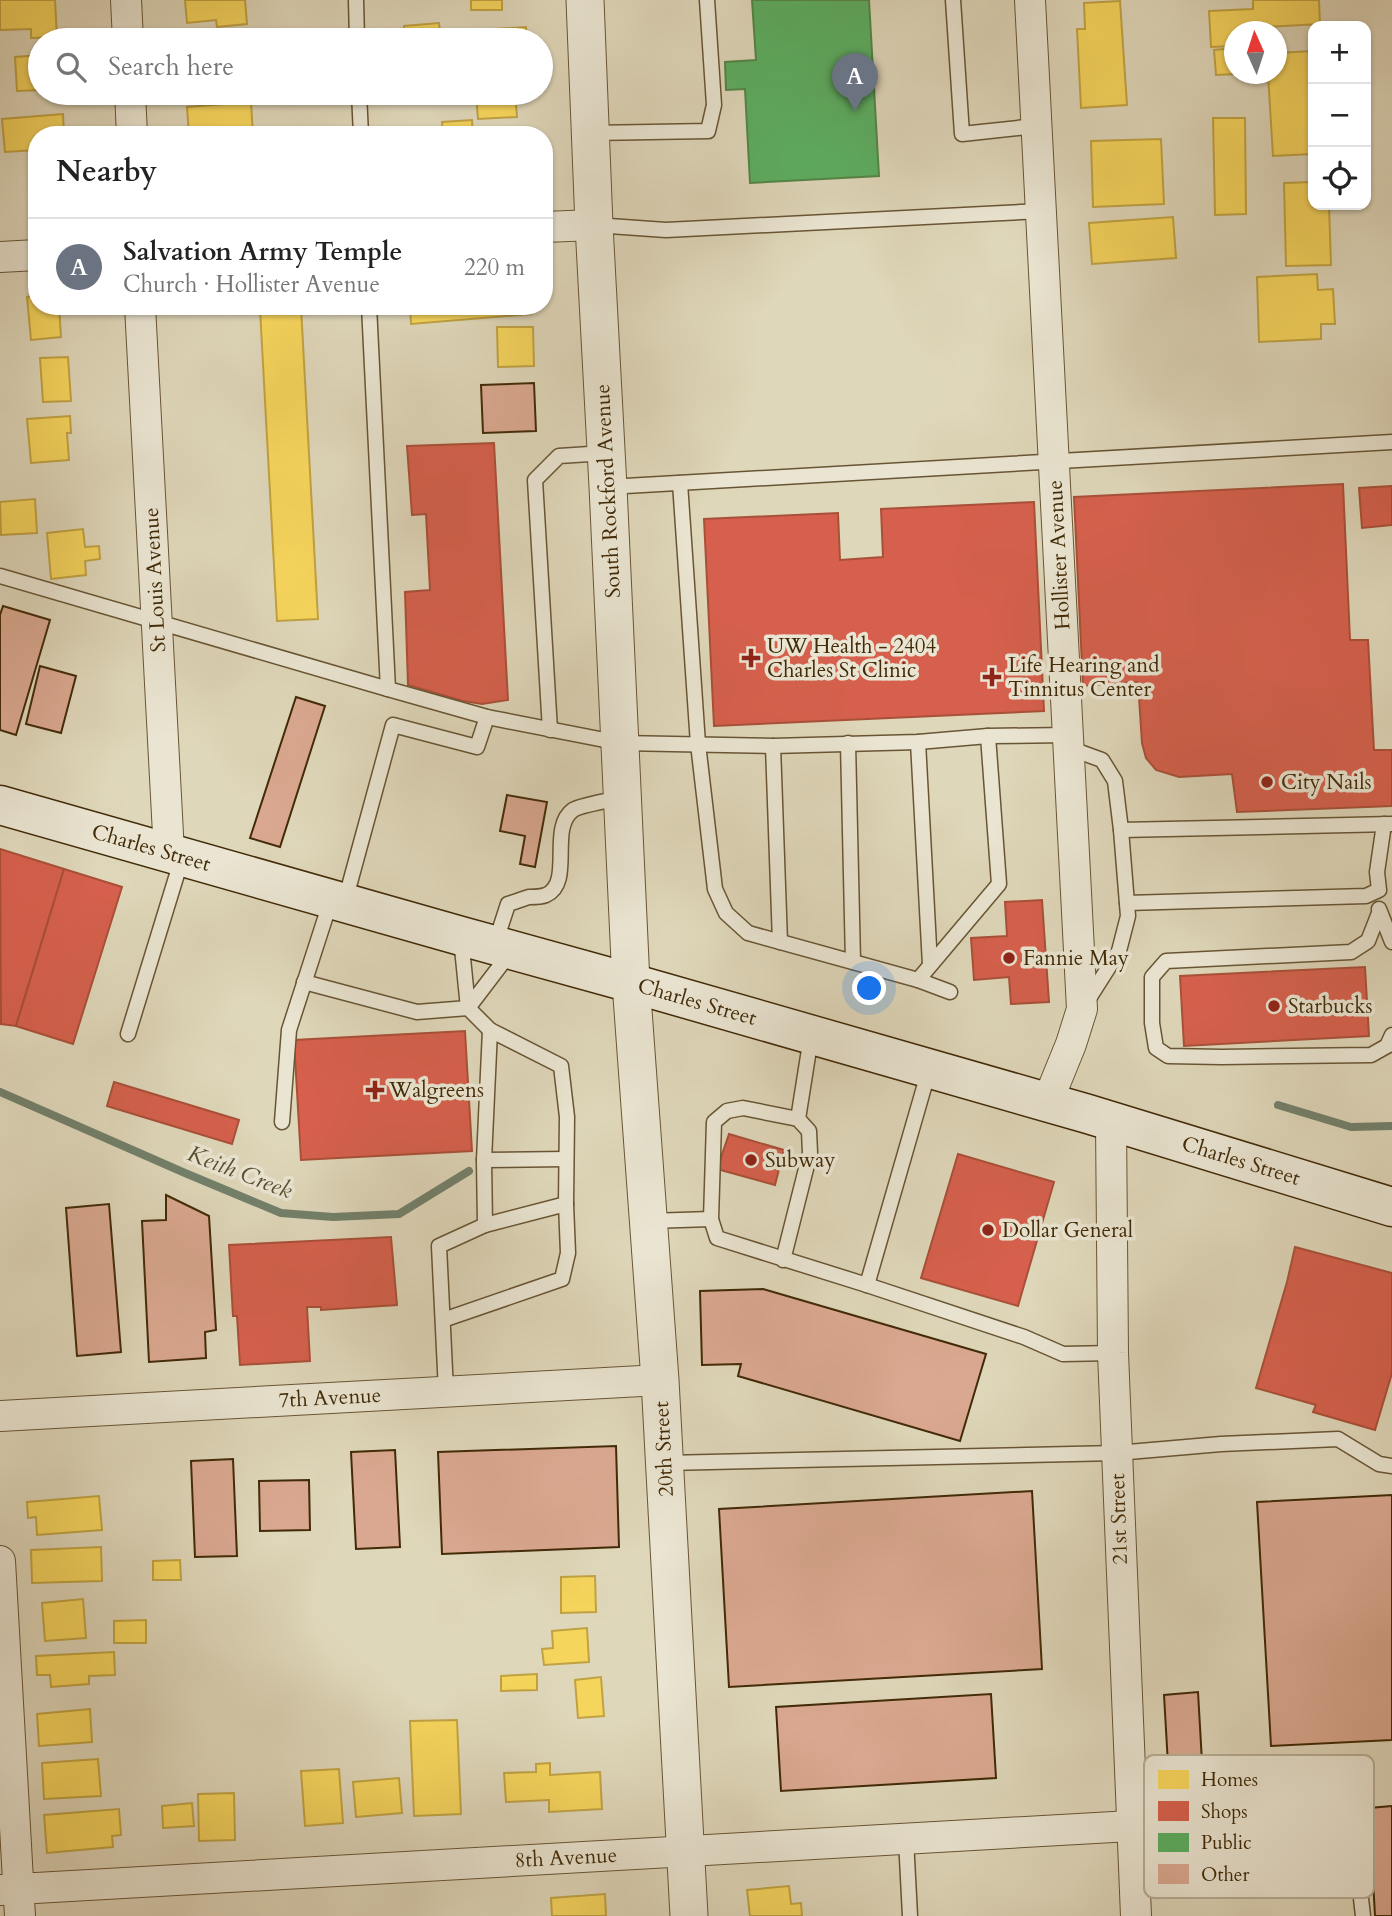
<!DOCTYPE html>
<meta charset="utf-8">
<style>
:root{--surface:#fff;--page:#f2f2f2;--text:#222;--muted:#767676;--line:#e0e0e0;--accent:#ea580c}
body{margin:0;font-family:Cardo,serif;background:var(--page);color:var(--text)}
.controls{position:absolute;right:21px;top:21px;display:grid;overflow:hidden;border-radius:14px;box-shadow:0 2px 5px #0004}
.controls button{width:63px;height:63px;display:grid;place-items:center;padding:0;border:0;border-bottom:2px solid var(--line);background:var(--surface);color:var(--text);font:35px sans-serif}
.compass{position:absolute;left:1224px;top:21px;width:63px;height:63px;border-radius:50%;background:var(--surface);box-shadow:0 2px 5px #0004;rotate:357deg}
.you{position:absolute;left:870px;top:989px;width:24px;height:24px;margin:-18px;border:5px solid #fff;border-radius:50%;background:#1a73e8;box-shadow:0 0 0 10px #1a73e833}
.badge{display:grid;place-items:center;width:46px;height:46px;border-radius:50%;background:var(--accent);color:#fff;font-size:23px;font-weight:700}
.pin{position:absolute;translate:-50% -58px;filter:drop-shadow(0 2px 4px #0008)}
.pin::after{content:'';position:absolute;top:37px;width:24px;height:21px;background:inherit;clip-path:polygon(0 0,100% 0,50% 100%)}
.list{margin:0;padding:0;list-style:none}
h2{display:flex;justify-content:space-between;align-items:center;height:91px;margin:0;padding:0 28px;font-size:30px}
h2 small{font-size:23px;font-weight:400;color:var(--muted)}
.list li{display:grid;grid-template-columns:46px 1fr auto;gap:21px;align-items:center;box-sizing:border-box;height:98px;padding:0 28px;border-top:2px solid var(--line)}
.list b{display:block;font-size:26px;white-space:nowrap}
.list p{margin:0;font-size:23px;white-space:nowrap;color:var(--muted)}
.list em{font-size:23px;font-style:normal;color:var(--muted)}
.icon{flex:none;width:38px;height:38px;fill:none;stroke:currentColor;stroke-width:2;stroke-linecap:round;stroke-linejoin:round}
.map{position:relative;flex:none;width:1392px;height:1916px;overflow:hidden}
.search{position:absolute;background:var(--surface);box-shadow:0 2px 5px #0004;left:28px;top:28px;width:525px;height:77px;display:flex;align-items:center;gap:18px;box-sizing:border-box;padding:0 24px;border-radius:38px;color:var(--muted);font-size:26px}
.panel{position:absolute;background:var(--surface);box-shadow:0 2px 5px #0004;left:28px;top:126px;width:525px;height:189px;border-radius:28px}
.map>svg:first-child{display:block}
.homes{fill:#f6d55c;stroke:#c0a242;stroke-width:2}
.shops{fill:#d6604d;stroke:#a95038;stroke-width:2}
.public{fill:#5aae61;stroke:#528646;stroke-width:2}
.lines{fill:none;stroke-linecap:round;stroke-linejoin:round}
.stream{stroke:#72806b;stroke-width:8}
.building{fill:#daa890;stroke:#412a07;stroke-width:2}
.service-casing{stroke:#685534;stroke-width:17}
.minor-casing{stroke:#685534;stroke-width:32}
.tertiary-casing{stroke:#685534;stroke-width:39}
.secondary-casing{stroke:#412a07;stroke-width:41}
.service{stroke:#eae5d2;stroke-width:14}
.minor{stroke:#eae5d2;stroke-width:30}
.tertiary{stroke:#eae5d2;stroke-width:37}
.secondary{stroke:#eae5d2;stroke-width:38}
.poi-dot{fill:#8f2418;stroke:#eae5d2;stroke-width:2.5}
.labels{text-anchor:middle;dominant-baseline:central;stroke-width:7;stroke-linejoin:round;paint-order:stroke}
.street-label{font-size:21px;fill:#412a07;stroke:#eae5d2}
.poi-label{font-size:21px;fill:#412a07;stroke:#eae5d2;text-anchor:start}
.water-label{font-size:23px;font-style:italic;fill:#564e30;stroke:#eae5d2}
.key{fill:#eae5d2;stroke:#b7ad95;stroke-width:2}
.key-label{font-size:19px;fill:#412a07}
</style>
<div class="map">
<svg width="1392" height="1916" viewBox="0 0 1392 1916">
<rect width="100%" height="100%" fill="#dfd7ba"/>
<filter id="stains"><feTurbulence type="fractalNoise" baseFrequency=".00286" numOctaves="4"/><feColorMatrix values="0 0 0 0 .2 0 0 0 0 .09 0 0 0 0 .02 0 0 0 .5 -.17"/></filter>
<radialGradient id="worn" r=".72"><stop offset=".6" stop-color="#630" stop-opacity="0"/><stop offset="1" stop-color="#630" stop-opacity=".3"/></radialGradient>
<!-- homes -->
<g class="homes">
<path d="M0,0h55l2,37 -26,1v-9l-31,1z"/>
<path d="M185,0h60l2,24 -30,3 -1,-7 -29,3z"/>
<rect x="471" y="0" width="31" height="10"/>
<path d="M1253,0h66l1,24 -75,4v4h-11v14l-23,1 -2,-36 44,-2z"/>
<path d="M1120,1l7,104 -46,3 -4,-79h8l-1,-26z"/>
<path d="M439,23l2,17h-36l-1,-14z"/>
<path d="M526,27l1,13h-62l-1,-9z"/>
<path d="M302,33v7h-28v-5z"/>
<path d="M1234,48v26h4l-22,1 -2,-25z"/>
<path d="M1313,51v103l-40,2 -5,-82h8v-21z"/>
<path d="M40,55v35l-23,1 -2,-34z"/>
<path d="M476,93h39l2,24 -39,2z"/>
<path d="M251,102l2,33h-64l-2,-28z"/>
<path d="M63,114l1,21h-27v15l-32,2 -3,-33z"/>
<path d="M1213,118h32l1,96 -31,1z"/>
<path d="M472,120l1,15h-30l-1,-13z"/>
<path d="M1161,139l3,65 -71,3 -2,-66z"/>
<path d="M1313,182v23h16l2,60 -45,1 -2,-83z"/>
<path d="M1173,217l3,41 -84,6 -3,-41z"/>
<path d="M1317,274l1,16 15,-1 2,35h-14v15l-62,3 -2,-65z"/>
<path d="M37,296v10h22l2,31 -30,3 -4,-43z"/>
<path d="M410,306h120l1,8 -120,10z"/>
<path d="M301,307l17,312 -41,2 -17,-312z"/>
<path d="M497,327h36l1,39 -36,1z"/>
<path d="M68,357l3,44 -28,1 -3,-44z"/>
<path d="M70,416l1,17h-4l2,27 -38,3 -4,-44z"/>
<path d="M35,499l2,34 -36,2 -1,-33z"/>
<path d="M83,529l2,18 14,-1 1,13 -15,2 1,14 -35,4 -4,-46z"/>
<path d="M99,1496l3,34 -65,5 -1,-18 -8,1 -1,-16z"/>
<path d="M101,1547l1,34 -70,2 -1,-33z"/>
<path d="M180,1560l1,20h-28v-19z"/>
<path d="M595,1576l1,36 -35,1v-36z"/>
<path d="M83,1599l3,39 -41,3 -3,-38z"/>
<path d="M146,1620v23h-32v-22z"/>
<path d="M587,1628l2,34 -45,3 -2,-16 11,-1 -1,-17z"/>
<path d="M114,1652l1,23 -26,1v8l-38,3 -1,-12h-13l-1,-19z"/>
<path d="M537,1674v16l-36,1v-15z"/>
<path d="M601,1677l3,39 -26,2 -3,-38z"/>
<path d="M90,1709l2,33 -53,4 -2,-32z"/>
<path d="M457,1720l4,94 -47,2 -4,-95z"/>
<path d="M98,1759l3,37 -57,3 -2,-36z"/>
<path d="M550,1763v12l50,-3 2,37 -53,3v-12l-43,2 -2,-29 32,-1v-8z"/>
<path d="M339,1769l4,54 -38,3 -4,-55z"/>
<path d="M399,1778l3,35 -46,4 -3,-35z"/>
<path d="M234,1793l1,47 -36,1 -1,-47z"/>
<path d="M192,1803l2,23 -31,2 -1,-22z"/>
<path d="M119,1809l2,26 -9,1 1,11 -66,6 -3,-38z"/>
<path d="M789,1886l2,18 10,-1 1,13h-52l-3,-26z"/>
<path d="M605,1894l1,22h-54l-1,-18z"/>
</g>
<!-- shops -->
<g class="shops">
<path d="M494,443l14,257 -26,4 -19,-3 -55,-16 -3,-93 25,-2 -4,-76 -14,1 -5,-69z"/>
<path d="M1343,484l7,156h18l6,110h18v56l-155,6 -5,-38 -53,3 -23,-7 -10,-12 -4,-15 -4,-61 -55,4 -9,-189z"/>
<path d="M1392,486v39l-30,3 -3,-40z"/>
<path d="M1034,502l10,209 -330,15 -10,-207 134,-6 2,47 43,-3 -2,-48z"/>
<path d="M0,849l64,20 -48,157 -15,-2z"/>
<path d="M64,869l58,18 -49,157 -57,-18z"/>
<path d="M1042,900l7,102 -38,2 -2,-27 -35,3 -3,-42 36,-2 -2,-34z"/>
<path d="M1365,967l4,69 -185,10 -4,-70z"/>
<path d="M465,1031l7,120 -171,9 -7,-120z"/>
<path d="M114,1082l125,38 -7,24 -125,-38z"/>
<path d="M729,1134l55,16 -9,35 -58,-16z"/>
<path d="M958,1154l96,28 -36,124 -97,-28z"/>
<path d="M391,1237l6,68 -76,5v-3h-14l3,54 -70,4 -3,-49h-4l-4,-71z"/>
<path d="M1295,1247l97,26v100l-17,57 -62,-18 3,-7 -60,-17 31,-106z"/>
</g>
<!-- public -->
<path class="public" d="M752,0h117l10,176 -129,7 -5,-94 -19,1 -1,-28 31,-2z"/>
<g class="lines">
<!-- stream -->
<g class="stream">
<path d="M0,1092l185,81 96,40 52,4 66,-3 70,-43"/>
<path d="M1278,1105l73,22 41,-1"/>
</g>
</g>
<!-- building -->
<g class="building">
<path d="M534,383l2,48 -53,2 -2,-48z"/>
<path d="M3,606l47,14 -34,115 -16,-5v-115z"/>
<path d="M40,666l36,10 -15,57 -35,-9z"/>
<path d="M296,697l29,9 -45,141 -30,-9z"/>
<path d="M507,795l40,7 -12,65 -15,-3 5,-28 -25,-5z"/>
<path d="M166,1195l43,21 7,114 -11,2 1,26 -57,4 -7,-141 24,-1z"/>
<path d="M109,1204l12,148 -44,4 -11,-148z"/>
<path d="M763,1289l223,65 -26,87 -222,-65 3,-12 -39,1 -2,-74z"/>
<path d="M616,1446l3,101 -177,7 -4,-102z"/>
<path d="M395,1450l5,97 -44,2 -5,-97z"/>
<path d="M233,1459l4,97 -42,1 -4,-96z"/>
<path d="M309,1480l1,50 -50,1 -1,-50z"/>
<path d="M1032,1491l10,178 -313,18 -10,-178z"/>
<path d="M1392,1495v245l-121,6 -14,-244z"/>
<path d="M1198,1692l5,87 31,-2 2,36 -65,4 -7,-122z"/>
<path d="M991,1694l5,84 -215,13 -5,-84z"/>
<path d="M1392,1806v110h-17l-6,-108z"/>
</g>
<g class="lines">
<!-- service casing -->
<g class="service-casing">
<g id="service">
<path d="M356,0l1,40"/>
<path d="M953,0l9,134 74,-8"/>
<path d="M359,93l2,42"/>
<path d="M592,133l116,-2 6,-26 -7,-105"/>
<path d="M595,225l71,5 375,-19"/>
<path d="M680,483l18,261 17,145 11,24 22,20 170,47 81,-96 -11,-148"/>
<path d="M608,487l784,-45"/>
<path d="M0,576l388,113 -19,-383"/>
<path d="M388,689l99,28 133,26 153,3 145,-4 70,-6 80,-1"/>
<path d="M550,730l-15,-250 24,-24 46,-3"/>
<path d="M918,742l12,223"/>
<path d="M848,743l5,219"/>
<path d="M773,746l7,196"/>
<path d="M1069,748l33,12 13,21 6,49 271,-6"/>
<path d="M345,901l48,-176 84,22 10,-30"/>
<path d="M1127,903l239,-7 13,-6 -2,-18 7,-48"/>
<path d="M1379,909l13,33"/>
<path d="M1379,913l-11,28 -17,11 -185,9 -14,16v46l4,25 12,8 54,1 149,-2 16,-9 5,-11"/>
<path d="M461,938l7,70 22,22"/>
<path d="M495,944l13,-40c7,-2 14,-5 21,-7 5,0 12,0 17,-2 28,-12 2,-67 27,-85 8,-5 38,-10 48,-12"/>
<path d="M918,980l32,12"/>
<path d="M304,982l113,30 51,-4 42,-55"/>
<path d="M1086,1003l33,-52 9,-35 -7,-86"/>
<path d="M128,1034l54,-176"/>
<path d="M798,1119l13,-82"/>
<path d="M282,1122l7,-92 42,-130"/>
<path d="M484,1160l82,-1"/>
<path d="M649,1221l62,-2"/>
<path d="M485,1225l81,-21"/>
<path d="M783,1260l27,-107 -1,-22 -11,-12 -55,-11 -16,3 -13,11 -3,97 6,19 150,47 157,52 39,17 50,-1"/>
<path d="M867,1285l62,-215"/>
<path d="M443,1320l119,-41 6,-26 -2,-49 1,-87 -6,-51 -71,-36 -6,130 1,65 -46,21 7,145"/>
<path d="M666,1463l451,-10 104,-9 117,-5 41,25 13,2"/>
<path d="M906,1839l4,77"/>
<path d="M1133,1860l171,-10 27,1 16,10 11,11 5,44"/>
</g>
</g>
<!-- minor casing -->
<g class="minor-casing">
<g id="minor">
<path d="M126,0l2,40"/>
<path d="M1030,0l52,1009 -11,35 -24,59"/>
<path d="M130,93l2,42"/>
<path d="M544,227l50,-2"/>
<path d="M0,257l37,-2"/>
<path d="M140,306l29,547"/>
<path d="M1111,1122l2,231 23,563"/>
<path d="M0,1416l660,-36"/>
<path d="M0,1561l20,355"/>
<path d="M0,1890l1131,-64"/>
</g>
</g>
<!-- tertiary casing -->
<g class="tertiary-casing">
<path id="tertiary" d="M585,0l9,225 14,262 23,496 29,397 29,536"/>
</g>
<!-- secondary casing -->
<g class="secondary-casing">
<path id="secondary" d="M0,805l461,131 170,47 457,131 304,93"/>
</g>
<!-- service -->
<use href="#service" class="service"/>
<!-- minor -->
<use href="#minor" class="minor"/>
<!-- tertiary -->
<use href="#tertiary" class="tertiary"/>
<!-- secondary -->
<use href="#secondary" class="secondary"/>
</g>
<!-- markers -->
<g class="poi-dot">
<path d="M747.5 647.5h7v7h7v7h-7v7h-7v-7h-7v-7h7z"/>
<path d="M988.5 666.5h7v7h7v7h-7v7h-7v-7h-7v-7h7z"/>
<circle cx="1267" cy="782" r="7"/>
<circle cx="1009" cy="958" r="7"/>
<circle cx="1274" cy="1006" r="7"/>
<path d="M371.5 1079.5h7v7h7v7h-7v7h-7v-7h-7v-7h7z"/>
<circle cx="751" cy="1160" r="7"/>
<circle cx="988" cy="1230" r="7"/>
</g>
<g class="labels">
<!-- street labels -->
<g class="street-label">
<text transform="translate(608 491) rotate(-93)">South Rockford Avenue</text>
<text transform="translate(1059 555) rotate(-93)">Hollister Avenue</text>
<text transform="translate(155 580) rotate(-93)">St Louis Avenue</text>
<text transform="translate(151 848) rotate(16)">Charles Street</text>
<text transform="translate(697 1002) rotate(16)">Charles Street</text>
<text transform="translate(1241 1161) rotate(17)">Charles Street</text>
<text transform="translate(330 1398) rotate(-3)">7th Avenue</text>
<text transform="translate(664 1449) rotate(-93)">20th Street</text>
<text transform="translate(1119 1519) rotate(-92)">21st Street</text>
<text transform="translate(566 1858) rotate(-3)">8th Avenue</text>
</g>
<!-- poi labels -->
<g class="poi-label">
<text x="767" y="646">UW Health - 2404<tspan x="767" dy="24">Charles St Clinic</tspan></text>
<text x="1008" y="665">Life Hearing and<tspan x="1008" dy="24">Tinnitus Center</tspan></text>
<text x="1281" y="782">City Nails</text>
<text x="1023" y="958">Fannie May</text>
<text x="1288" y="1006">Starbucks</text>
<text x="389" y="1090">Walgreens</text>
<text x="765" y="1160">Subway</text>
<text x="1002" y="1230">Dollar General</text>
</g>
<!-- water labels -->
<g class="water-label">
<text transform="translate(240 1172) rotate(21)">Keith Creek</text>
</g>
</g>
<!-- legend -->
<rect x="1144" y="1755" width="230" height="143" rx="10" class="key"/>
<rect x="1158" y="1770" width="31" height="19" fill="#f6d55c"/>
<rect x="1158" y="1801" width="31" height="20" fill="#d6604d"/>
<rect x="1158" y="1833" width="31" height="19" fill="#5aae61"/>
<rect x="1158" y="1864" width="31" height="20" fill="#daa890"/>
<g class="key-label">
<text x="1201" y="1786">Homes</text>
<text x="1201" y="1818">Shops</text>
<text x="1201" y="1849">Public</text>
<text x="1201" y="1881">Other</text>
</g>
<rect width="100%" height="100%" filter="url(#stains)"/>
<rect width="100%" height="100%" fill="url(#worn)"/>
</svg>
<div class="controls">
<button>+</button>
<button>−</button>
<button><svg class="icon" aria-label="locate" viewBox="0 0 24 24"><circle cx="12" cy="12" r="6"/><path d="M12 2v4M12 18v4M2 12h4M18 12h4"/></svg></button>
</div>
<svg class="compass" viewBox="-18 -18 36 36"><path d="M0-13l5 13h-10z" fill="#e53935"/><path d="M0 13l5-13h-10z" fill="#767676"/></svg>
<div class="you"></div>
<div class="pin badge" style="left:855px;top:111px;background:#6b7280">A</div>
<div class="search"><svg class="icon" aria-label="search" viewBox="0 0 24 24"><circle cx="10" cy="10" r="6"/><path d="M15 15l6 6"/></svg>Search here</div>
<section class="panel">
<h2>Nearby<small></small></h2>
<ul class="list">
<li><span class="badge" style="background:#6b7280">A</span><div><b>Salvation Army Temple</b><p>Church · Hollister Avenue</p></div><em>220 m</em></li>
</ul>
</section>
</div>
